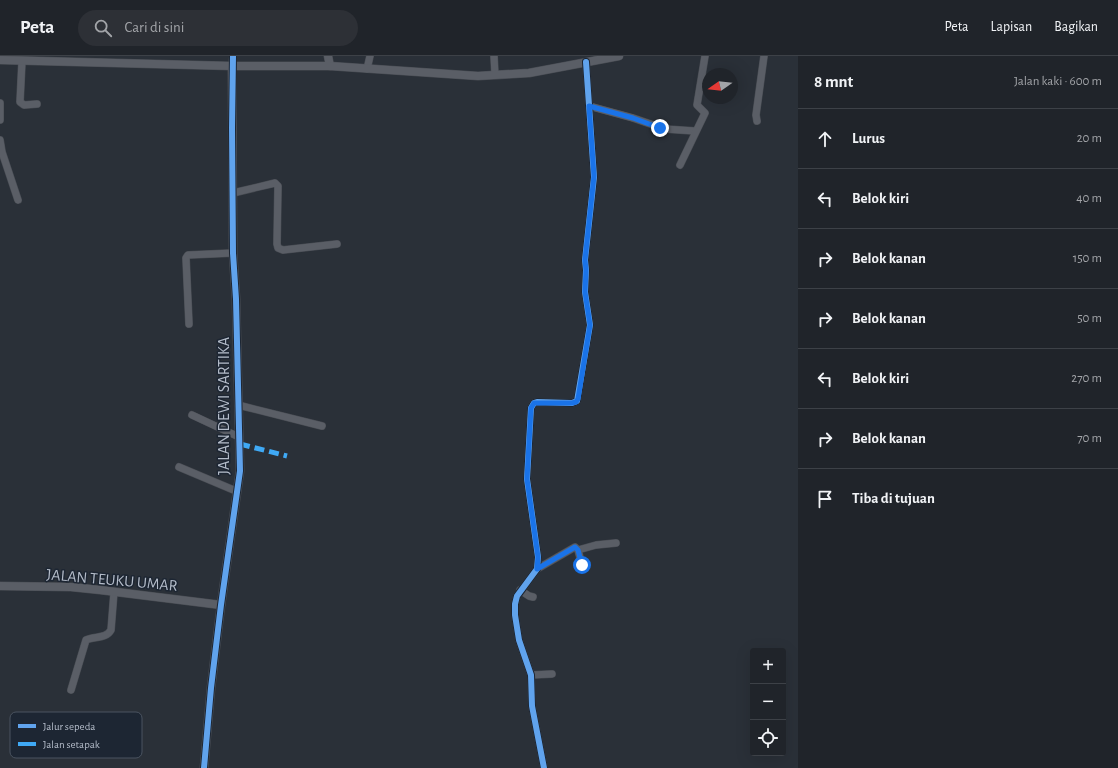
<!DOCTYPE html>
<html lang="id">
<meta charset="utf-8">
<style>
:root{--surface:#20242a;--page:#2d3036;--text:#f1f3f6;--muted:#a2a4a8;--line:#3d4147}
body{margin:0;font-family:"Alegreya Sans",sans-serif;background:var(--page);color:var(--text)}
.controls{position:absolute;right:12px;bottom:12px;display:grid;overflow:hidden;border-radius:4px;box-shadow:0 4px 16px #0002}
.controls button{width:36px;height:36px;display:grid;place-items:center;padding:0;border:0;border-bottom:1px solid var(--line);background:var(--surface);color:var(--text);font:20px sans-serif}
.compass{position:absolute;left:702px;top:12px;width:36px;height:36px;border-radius:50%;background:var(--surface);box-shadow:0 4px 16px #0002;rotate:256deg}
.stop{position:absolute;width:12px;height:12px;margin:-9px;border:3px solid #1a73e8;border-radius:50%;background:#fff}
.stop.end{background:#1a73e8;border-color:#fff;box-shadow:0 1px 4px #0008}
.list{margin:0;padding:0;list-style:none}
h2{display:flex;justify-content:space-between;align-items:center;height:52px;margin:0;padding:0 16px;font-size:17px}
h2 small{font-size:13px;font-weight:400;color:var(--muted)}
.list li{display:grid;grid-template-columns:26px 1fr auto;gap:12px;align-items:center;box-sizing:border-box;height:60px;padding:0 16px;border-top:1px solid var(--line)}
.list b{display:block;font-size:15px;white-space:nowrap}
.list em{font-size:13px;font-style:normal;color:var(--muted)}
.icon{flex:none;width:22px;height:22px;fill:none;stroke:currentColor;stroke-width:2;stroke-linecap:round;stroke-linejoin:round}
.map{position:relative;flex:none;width:798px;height:712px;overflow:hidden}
header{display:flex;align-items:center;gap:24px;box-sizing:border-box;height:56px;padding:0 20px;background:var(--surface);border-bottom:1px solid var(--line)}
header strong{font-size:19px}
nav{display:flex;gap:22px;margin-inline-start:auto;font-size:14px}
.search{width:280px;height:36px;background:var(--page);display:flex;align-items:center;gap:10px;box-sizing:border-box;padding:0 14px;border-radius:22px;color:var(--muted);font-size:15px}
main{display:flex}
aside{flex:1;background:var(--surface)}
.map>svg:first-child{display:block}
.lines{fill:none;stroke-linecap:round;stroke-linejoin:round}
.minor-casing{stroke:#484c53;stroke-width:8}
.tertiary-casing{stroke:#484c53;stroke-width:9}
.minor{stroke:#5a5e66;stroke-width:7}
.tertiary{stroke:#5a5e66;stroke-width:8}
.quiet{stroke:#3fa9f5;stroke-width:5;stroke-dasharray:10 5;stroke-linecap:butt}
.cycleway-casing{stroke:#1d2633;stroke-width:8}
.cycleway{stroke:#60a3ed;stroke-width:6}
.route{stroke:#1a73e8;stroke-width:5}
.labels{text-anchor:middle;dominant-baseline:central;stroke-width:3;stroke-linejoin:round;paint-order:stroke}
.street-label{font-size:16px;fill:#b4bcc9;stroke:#1d2633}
.key{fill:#1d2633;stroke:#4a5360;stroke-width:1}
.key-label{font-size:11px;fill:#b4bcc9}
</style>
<header>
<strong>Peta</strong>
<div class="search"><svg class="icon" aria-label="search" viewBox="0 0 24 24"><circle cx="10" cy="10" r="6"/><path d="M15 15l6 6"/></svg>Cari di sini</div>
<nav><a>Peta</a><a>Lapisan</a><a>Bagikan</a></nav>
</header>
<main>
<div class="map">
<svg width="798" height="712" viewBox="0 0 798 712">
<rect width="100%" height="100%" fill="#2a3038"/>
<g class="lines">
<!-- minor casing -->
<g class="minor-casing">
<g id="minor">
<path d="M494,0l1,19"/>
<path d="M22,5l-2,41 4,3 13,-1"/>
<path d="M232,10l1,-10"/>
<path d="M367,13l3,-13"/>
<path d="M0,47v17"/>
<path d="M589,50l44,12 32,11 30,2"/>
<path d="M757,65l-1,-6 8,-59"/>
<path d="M0,84l2,12 16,48"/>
<path d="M680,109l25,-52 -8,-8 8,-49"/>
<path d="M233,137l42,-10 3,3 -1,58 1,4 5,2 54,-6"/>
<path d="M189,268l-3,-66 2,-3 45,-2"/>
<path d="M238,349l84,21"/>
<path d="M192,359l47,22"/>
<path d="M179,411l57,24"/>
<path d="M578,494l18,-5 20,-2"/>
<path d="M537,513l38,-22 3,3 4,15"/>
<path d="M520,534l9,6 4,1"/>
<path d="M531,619l21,-1"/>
<path d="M71,634l15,-50c9,-4 20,-1 25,-10l3,-38"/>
<path d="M544,712l-12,-62 -1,-31 -12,-35 -4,-25v-11l2,-8 20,-27 1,-12 -11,-78 4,-71 3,-5 3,-1 35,1 5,-2 13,-76 -5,-33 1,-22 -1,-10 9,-83 -8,-115"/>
</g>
</g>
<!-- tertiary casing -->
<g class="tertiary-casing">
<g id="tertiary">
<path d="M328,0l2,10"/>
<path d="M0,4l232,6h98l148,10 51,-3 90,-17"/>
<path d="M0,530l71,1 29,3 121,15"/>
<path d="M204,712l7,-80 10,-83 19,-134 -4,-172 -3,-46 -1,-187"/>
</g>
</g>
<!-- minor -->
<use href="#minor" class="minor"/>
<!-- tertiary -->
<use href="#tertiary" class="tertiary"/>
<!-- quiet -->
<path class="quiet" d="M240,388l47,12"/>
<!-- cycleway casing -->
<g class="cycleway-casing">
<g id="cycleway">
<path d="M204,712l7,-80 10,-83 19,-134 -4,-172 -3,-46 -1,-125 1,-72"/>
<path d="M544,712l-12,-62 -1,-31 -12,-35 -4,-25v-11l2,-8 20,-27 1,-12 -11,-78 4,-71 3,-5 3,-1 35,1 5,-2 13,-76 -5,-33 1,-22 -1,-10 9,-83 -8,-115"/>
</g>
</g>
<!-- cycleway -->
<use href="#cycleway" class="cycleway"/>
</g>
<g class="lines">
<!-- route -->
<path class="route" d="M582,509l-4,-15 -3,-3 -38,22 1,-12 -11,-78 4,-71 3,-5h38l4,-1 2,-3 12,-74 -5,-33 1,-22 -1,-10 9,-84 -5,-70 44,12 27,10"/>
</g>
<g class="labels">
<!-- street labels -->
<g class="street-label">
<text transform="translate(224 350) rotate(-90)">JALAN DEWI SARTIKA</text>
<text transform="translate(112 524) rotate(5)">JALAN TEUKU UMAR</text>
</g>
</g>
<!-- legend -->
<rect x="10" y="656" width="132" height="46" rx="6" class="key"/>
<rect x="18" y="668" width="18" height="4" fill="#60a3ed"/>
<rect x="18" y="686" width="18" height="4" fill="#3fa9f5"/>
<g class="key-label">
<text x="43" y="674">Jalur sepeda</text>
<text x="43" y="692">Jalan setapak</text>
</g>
</svg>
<div class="controls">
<button>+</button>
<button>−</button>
<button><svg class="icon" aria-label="locate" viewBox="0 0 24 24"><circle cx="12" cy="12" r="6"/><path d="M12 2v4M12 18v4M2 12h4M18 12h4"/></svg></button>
</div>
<svg class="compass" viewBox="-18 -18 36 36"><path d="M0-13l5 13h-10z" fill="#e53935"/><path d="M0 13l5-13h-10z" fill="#a2a4a8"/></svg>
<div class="stop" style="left:582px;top:509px"></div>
<div class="stop end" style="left:660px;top:72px"></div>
</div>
<aside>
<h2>8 mnt<small>Jalan kaki · 600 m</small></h2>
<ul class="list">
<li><svg class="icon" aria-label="ahead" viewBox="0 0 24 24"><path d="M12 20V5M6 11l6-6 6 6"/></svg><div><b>Lurus</b></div><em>20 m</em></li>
<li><svg class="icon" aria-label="left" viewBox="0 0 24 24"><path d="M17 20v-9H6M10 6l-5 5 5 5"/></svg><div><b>Belok kiri</b></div><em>40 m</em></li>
<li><svg class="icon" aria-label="right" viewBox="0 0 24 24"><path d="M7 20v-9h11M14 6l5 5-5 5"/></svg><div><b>Belok kanan</b></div><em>150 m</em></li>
<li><svg class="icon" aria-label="right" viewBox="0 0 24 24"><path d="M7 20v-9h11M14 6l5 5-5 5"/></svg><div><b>Belok kanan</b></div><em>50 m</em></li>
<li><svg class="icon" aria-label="left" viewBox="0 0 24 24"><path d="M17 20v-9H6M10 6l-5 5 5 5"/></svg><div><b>Belok kiri</b></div><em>270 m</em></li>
<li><svg class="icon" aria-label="right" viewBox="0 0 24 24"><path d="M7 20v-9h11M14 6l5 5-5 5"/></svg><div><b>Belok kanan</b></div><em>70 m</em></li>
<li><svg class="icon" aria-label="arrive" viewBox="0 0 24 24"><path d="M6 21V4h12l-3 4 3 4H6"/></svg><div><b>Tiba di tujuan</b></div></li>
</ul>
</aside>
</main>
